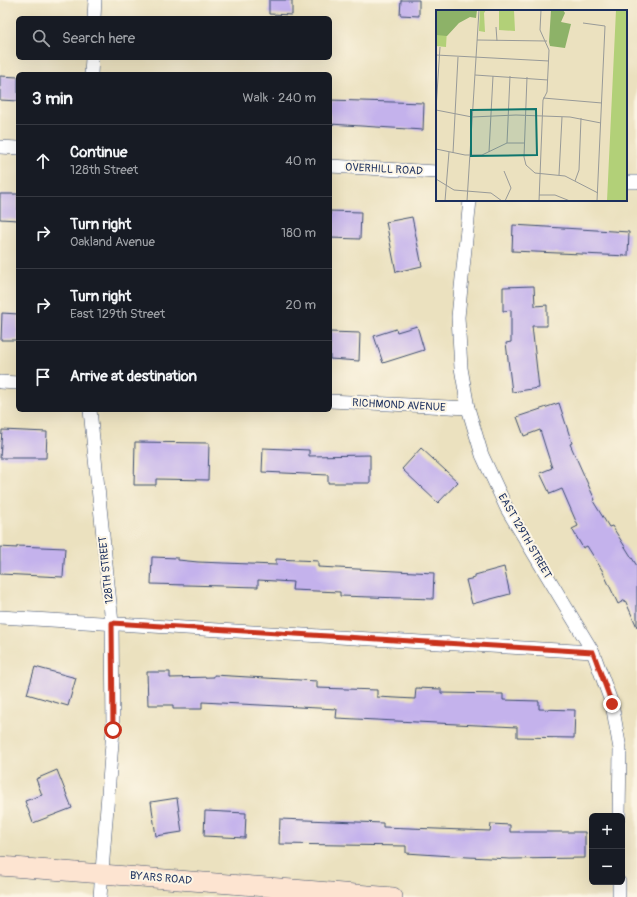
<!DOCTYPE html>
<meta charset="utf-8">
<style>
:root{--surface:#171b24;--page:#20242c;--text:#f1f3f6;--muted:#9ea1a6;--line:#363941}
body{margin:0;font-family:Pangolin,sans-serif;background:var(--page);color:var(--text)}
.controls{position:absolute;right:12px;bottom:12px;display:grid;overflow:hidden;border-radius:6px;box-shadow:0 4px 16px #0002}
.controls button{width:36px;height:36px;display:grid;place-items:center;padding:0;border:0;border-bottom:1px solid var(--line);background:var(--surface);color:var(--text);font:20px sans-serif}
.stop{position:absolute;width:12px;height:12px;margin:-9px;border:3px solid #c8321e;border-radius:50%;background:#fff}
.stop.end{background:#c8321e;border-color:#fff;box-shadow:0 1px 4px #0008}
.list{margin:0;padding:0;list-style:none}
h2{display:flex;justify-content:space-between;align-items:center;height:52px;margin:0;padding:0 16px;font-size:17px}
h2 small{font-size:13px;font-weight:400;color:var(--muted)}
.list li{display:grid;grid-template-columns:26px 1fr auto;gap:12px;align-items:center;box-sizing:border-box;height:72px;padding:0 16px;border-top:1px solid var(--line)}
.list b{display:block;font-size:15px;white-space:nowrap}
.list p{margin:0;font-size:13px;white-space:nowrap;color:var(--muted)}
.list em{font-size:13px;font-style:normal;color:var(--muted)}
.icon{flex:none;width:22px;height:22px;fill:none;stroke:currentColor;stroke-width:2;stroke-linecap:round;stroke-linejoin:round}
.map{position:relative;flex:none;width:637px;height:897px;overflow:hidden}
.search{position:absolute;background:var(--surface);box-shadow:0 4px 16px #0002;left:16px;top:16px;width:316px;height:44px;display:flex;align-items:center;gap:10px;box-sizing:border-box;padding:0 14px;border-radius:6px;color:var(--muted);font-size:15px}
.panel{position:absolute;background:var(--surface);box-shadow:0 4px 16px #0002;left:16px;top:72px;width:316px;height:340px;border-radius:6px}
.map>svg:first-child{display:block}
.building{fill:#c4b2ec}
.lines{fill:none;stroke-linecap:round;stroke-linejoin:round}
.street-casing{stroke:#3a4a6d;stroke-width:14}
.secondary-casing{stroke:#3a4a6d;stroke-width:20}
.street{stroke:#fff;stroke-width:13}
.secondary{stroke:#fde4d1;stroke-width:19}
.route{stroke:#c8321e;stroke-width:5}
.labels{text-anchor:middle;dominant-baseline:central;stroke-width:4;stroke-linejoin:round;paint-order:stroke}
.street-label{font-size:11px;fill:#1b2f5e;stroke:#fcf5e5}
.inset-road{fill:none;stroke:#989a98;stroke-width:1}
.view{fill:#0f766e;fill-opacity:0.15;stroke:#0f766e;stroke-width:2}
.inset-edge{fill:none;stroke:#1b2f5e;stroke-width:2}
</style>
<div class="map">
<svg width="637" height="897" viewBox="0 0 637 897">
<rect width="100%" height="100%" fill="#fcf5e5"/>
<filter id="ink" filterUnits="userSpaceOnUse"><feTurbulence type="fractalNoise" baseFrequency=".025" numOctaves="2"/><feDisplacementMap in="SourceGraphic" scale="8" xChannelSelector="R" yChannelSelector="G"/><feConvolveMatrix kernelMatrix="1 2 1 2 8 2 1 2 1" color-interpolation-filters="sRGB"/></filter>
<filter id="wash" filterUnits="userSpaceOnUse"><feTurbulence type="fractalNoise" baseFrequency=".012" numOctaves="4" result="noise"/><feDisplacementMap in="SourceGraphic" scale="16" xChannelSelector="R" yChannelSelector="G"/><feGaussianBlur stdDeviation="0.9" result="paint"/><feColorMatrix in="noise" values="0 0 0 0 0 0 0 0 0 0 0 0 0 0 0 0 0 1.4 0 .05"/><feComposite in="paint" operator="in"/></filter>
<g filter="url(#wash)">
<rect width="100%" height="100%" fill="#ebe1bf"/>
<g id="blocks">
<!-- building -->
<g class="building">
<path d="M269,0h23v15l-23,-1z"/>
<path d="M401,0h18v16l-19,-1z"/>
<path d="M0,76l18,1v24l-18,-1z"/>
<path d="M330,100l94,3 -1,27 -93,-6z"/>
<path d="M0,194h18v26l-18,-1z"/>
<path d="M330,211l31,1 -1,27 -30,-1z"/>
<path d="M412,217l10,49 -26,6 -10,-50z"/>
<path d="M513,225l116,7 -1,24 -116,-5z"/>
<path d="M534,286l1,20 12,-1v21h-15l7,62 -27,4 -6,-49 5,-1v-32l-8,1v-24z"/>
<path d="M2,313l16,1v26h-17z"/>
<path d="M417,326l7,24 -41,13 -9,-27 22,-7 1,3z"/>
<path d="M330,332l30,1 -1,28 -29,-2z"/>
<path d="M559,403l13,40 -2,1 25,56 -2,1 16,26 3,-1 25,40v61l-12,-27 -7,4 -16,-34 -15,-24 -4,2 -11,-19 6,-3 -16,-37 -12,5 -10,-21 12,-5 -12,-38 -16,6 -7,-19z"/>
<path d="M2,430l45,2 -1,26h-46z"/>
<path d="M135,442l74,1 -1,37 -52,-1v6h-22z"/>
<path d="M263,448l46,2v6l61,-1v28h-42v-8l-66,-3z"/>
<path d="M421,448l37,34 -20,21 -36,-34z"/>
<path d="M17,546l48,2 -2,29 -63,-3v-27l17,1z"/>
<path d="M152,557l26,1v2l20,2 78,3v-6l42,2v6l116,6 -1,26 -93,-3v-4l-48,-2 1,-8 -35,-2v7l-107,-3z"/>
<path d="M504,567l6,27 -38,10 -6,-24 9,-2v-3z"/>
<path d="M35,667l41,11 -8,28 -41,-12z"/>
<path d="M147,672h23v6l44,-1v-2l103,6v7l60,2v7l38,2 1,-11 25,1v4l62,1v6l36,1v8l36,1 -1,28 -57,-1v-10l-181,-9 1,-9 -135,-7v7h-29v-4h-25z"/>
<path d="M57,770l15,38 -39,15 -8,-22 17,-6 -6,-16z"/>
<path d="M177,798l5,34 -26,4 -5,-34z"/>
<path d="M205,811l41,2 -1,25 -41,-2z"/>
<path d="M280,819l103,4v4l107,4 1,-7 19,1v7h75v26l-75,1 -42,-2 -62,-4v-7l-127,-2z"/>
</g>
</g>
</g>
<g filter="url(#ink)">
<use href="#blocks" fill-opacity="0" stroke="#3a4a6d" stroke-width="1"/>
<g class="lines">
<!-- street casing -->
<g class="street-casing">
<g id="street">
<path d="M94,18l1,-18"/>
<path d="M91,74l1,-16"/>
<path d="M0,147l18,1"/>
<path d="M330,166l107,6"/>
<path d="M626,182h11"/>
<path d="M470,200l-12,117 3,51 7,40 14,47 25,54 86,143 19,52 8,45 -1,67"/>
<path d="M0,382l18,1"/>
<path d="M330,401l138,7"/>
<path d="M90,410l22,213 1,107 -13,167"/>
<path d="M0,617l593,35"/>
<path d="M619,897v-15"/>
</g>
</g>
<!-- secondary casing -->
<g class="secondary-casing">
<path id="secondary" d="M0,866l393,31"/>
</g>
<!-- street -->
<use href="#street" class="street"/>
<!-- secondary -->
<use href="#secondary" class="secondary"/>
</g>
</g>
<g class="lines" filter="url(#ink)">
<!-- route -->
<path class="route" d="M113,730l-1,-107 481,29 19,52"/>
</g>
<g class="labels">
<!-- street labels -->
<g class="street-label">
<text transform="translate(384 169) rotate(3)">OVERHILL ROAD</text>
<text transform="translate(399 405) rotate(3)">RICHMOND AVENUE</text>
<text transform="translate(525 536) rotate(60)">EAST 129TH STREET</text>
<text transform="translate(106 570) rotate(-96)">128TH STREET</text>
<text transform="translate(161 878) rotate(5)">BYARS ROAD</text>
</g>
</g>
<!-- overview -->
<g transform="translate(436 10)">
<rect width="191" height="191" fill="#ebe1bf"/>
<path d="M0,0l12,1 -2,36 -10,-1zM44,0h6l-2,3 1,19 -6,-1zM63,0h15l1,21 -16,-1zM180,0h11v191h-20z" fill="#b2d078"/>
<path d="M0,0h41l-1,8 -6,-1 -11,6 -12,13 -11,-1zM115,0h12l2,3 -4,9 10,2 -6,24 -15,-2 -1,-4z" fill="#8db268"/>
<path class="inset-road" d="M147,13l22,3 -8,175M60,17l1,14M41,30l70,1M0,45l113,6M39,65l73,5M91,67l-3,80 2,8 9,8 30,3 33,17M107,88l59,5M0,99l4,-62M0,100l36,7 44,-2 54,2 31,6M71,133l3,-67M0,139l29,6h17l25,-12h17M53,142l4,-76M17,143l5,-96M68,161l7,17 -6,13M123,165l3,-58M0,169l18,11 37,3 11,8M139,171l4,-11 2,-52M103,185h16l15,6M9,191l4,-49M31,191l12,-191M103,191l4,-101 4,-8 2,-42 -9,-20 1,-20"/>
<path class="view" d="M100,99l1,46 -66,1v-46z"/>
<rect width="191" height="191" class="inset-edge"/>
</g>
</svg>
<div class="controls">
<button>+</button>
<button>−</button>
</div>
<div class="stop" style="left:113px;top:730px"></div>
<div class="stop end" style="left:612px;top:704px"></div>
<div class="search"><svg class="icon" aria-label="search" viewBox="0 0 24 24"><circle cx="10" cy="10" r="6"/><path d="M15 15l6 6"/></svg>Search here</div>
<section class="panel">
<h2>3 min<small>Walk · 240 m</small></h2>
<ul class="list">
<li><svg class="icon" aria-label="ahead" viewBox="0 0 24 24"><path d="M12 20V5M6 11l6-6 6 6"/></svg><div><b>Continue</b><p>128th Street</p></div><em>40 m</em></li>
<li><svg class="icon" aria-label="right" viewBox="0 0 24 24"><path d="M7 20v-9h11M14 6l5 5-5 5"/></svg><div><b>Turn right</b><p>Oakland Avenue</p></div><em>180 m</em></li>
<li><svg class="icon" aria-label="right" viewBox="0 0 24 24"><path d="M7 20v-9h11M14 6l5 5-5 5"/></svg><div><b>Turn right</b><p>East 129th Street</p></div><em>20 m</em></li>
<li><svg class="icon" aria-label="arrive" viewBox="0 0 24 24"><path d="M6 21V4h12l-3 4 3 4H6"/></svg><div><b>Arrive at destination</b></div></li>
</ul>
</section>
</div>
